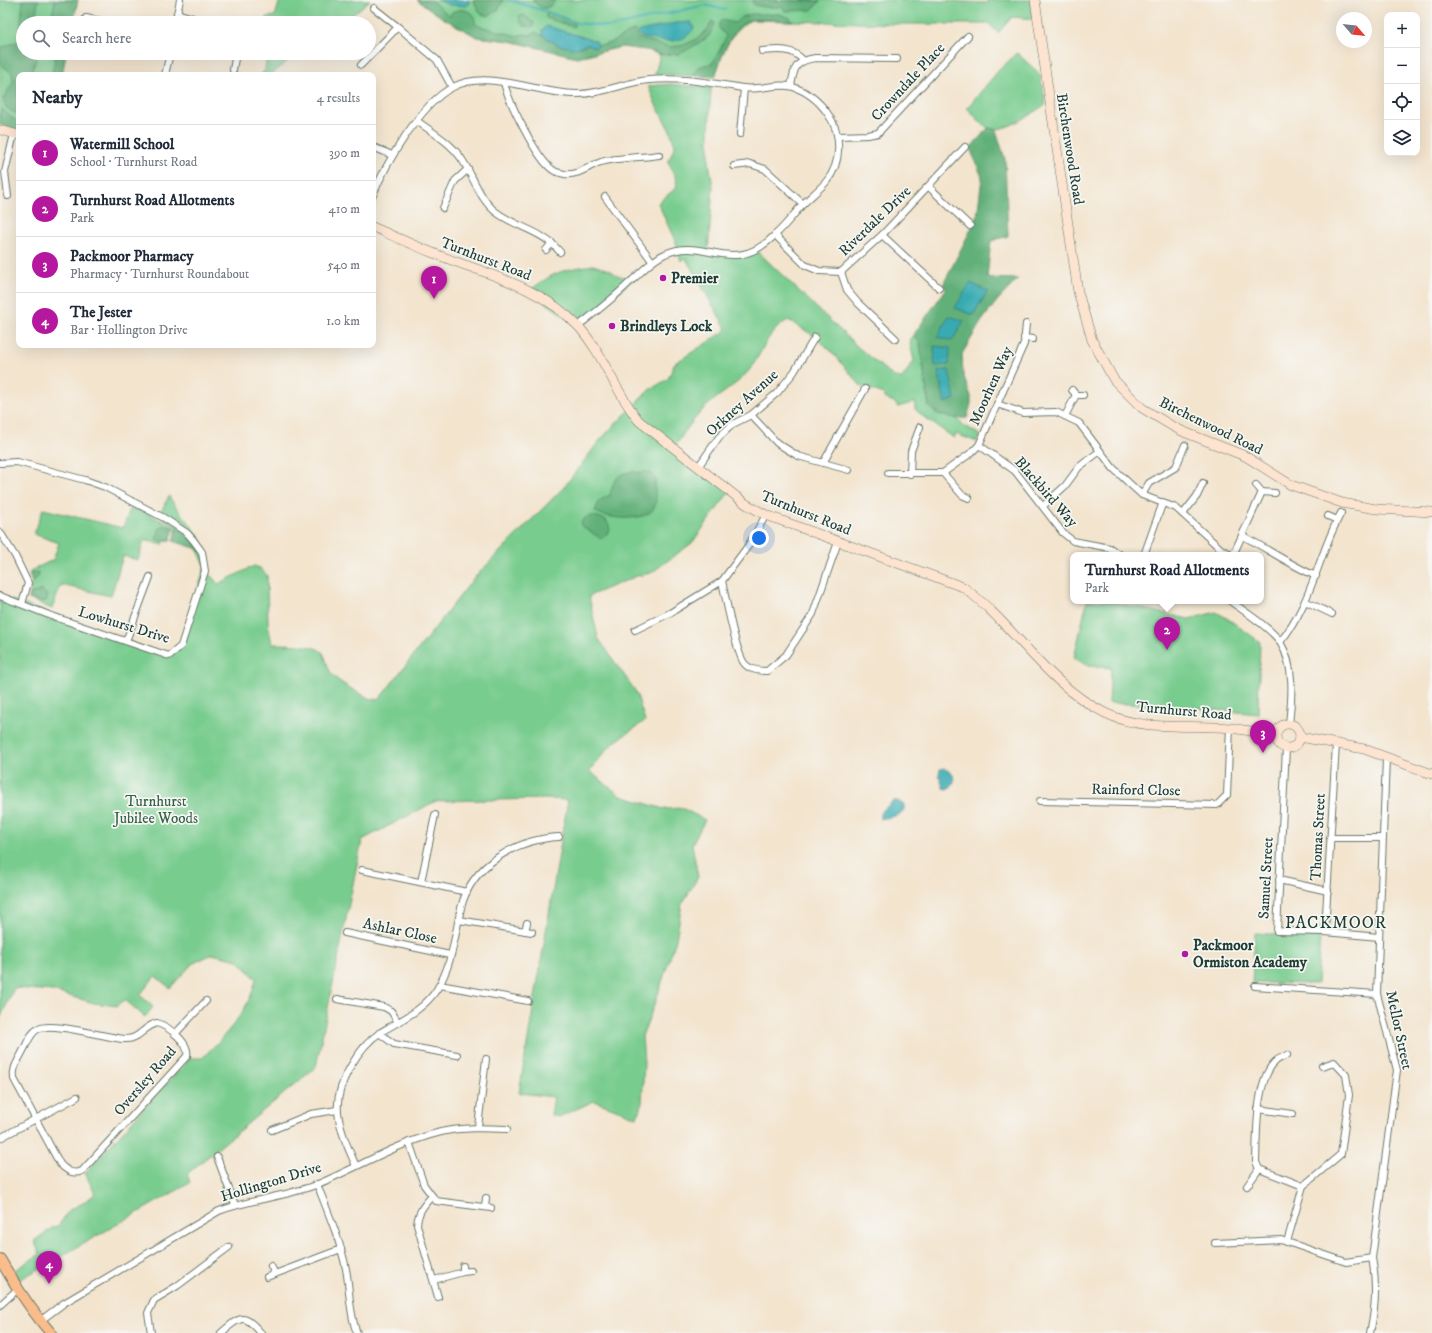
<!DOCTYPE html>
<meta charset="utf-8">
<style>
:root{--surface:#fff;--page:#f6f6f7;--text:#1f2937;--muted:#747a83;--line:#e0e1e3;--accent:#b5179e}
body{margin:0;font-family:"IM FELL DW Pica",serif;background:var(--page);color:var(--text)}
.controls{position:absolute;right:12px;top:12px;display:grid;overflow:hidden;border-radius:8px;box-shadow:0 4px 16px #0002}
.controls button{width:36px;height:36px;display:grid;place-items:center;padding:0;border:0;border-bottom:1px solid var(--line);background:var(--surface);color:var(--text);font:20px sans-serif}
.compass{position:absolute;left:1336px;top:12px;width:36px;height:36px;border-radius:50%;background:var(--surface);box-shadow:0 4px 16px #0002;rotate:118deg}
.you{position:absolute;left:759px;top:538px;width:14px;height:14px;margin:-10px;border:3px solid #fff;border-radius:50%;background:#1a73e8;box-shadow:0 0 0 6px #1a73e833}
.badge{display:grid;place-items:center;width:26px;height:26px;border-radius:50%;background:var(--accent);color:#fff;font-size:13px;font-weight:700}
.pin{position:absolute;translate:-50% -33px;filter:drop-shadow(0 1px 2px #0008)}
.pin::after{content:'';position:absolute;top:21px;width:14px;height:12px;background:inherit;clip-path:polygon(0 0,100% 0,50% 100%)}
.popup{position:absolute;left:1070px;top:552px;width:194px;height:52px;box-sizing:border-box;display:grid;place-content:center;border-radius:8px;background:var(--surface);filter:drop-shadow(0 1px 3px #0005);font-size:13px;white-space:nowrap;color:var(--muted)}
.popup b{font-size:15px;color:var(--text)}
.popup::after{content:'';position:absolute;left:50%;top:100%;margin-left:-8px;border:8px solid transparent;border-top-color:var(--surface)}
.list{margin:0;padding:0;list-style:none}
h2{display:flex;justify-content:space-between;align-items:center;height:52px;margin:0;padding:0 16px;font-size:17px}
h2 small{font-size:13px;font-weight:400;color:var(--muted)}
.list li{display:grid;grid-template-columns:26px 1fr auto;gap:12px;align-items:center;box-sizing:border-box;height:56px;padding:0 16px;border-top:1px solid var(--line)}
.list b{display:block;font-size:15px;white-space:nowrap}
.list p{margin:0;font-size:13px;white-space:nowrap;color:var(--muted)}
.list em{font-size:13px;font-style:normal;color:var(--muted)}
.icon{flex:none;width:22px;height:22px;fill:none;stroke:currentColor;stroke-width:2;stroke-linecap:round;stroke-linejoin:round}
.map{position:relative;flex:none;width:1432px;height:1333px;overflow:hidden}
.search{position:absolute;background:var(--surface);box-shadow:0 4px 16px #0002;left:16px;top:16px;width:360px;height:44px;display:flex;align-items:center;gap:10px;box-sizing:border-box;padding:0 14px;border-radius:22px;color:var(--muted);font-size:15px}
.panel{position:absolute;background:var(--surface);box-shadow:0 4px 16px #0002;left:16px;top:72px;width:360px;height:276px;border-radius:8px}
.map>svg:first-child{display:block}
.green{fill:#78cc8e;stroke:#4c8461}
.forest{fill:#62b079;stroke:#407656;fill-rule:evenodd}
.water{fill:#39abb2;stroke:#2c7473}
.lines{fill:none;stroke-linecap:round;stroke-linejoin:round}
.stream{stroke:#39abb2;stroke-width:2}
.street-casing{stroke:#69776a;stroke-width:8}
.secondary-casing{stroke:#69776a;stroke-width:10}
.primary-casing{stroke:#69776a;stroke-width:12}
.street{stroke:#fff;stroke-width:6}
.secondary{stroke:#fde4d0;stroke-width:9}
.primary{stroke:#f9bc8a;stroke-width:10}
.poi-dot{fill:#b5179e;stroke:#f6f6f2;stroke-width:1.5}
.labels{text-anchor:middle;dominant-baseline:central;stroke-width:3.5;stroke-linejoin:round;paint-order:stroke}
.street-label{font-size:15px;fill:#1f3d34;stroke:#f6f6f2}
.poi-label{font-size:15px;font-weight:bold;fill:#1f3d34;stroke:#f6f6f2;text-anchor:start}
.park-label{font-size:15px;fill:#35614a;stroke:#f6f6f2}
.quarter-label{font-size:17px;letter-spacing:1px;fill:#1f3d34;stroke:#f6f6f2}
</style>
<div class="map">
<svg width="1432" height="1333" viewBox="0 0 1432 1333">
<rect width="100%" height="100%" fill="#f6f6f2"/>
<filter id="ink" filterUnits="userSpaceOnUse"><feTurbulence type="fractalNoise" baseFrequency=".025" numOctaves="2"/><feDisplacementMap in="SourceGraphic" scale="8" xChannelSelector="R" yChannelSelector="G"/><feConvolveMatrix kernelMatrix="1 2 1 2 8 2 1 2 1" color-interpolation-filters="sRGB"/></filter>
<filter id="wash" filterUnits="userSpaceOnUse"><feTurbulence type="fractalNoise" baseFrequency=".012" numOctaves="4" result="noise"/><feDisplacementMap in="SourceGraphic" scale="16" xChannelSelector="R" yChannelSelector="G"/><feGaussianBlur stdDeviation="0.9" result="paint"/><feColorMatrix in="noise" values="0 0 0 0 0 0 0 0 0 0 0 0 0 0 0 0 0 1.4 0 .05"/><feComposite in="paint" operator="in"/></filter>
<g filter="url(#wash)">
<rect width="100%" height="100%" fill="#f3e4ce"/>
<!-- green -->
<g class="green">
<path d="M0,0h78l-5,23h-50v30h43l-4,22h-43v55l-19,-5z"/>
<path d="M280,0h90l-27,23h-80l4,-6 8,-1z"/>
<path d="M417,0h501l70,3 -1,-3h44l3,19 -22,-2 -14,16 -9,-9h-91l-147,-4c-21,11 -29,35 -36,57l-60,-3 5,-19 -13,-5 -25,-3 -45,10 -67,-16 -33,-4 -34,-19z"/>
<path d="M267,53h30l-26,22h-11l5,-5z"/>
<path d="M1017,53l23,21 6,30c-12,8 -44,32 -59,23 -7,-4 -14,-13 -20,-19l32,-38z"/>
<path d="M669,84l42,4 -2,47v27l4,25 -5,65 18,3 30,-5 103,98 35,29 8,1 12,-17 -4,-17 1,-6 4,-1 5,6 9,64 8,7 22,5 3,5 18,11 -3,7 -21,-8 -2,4 -33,-23 -6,-6v-7l-17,5 -4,-5 -10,-4v-4l-23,-8 -32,-37 -18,-15 -23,-14c-24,14 -25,35 -42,54 -11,12 -26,20 -38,31 -14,12 -24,28 -34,43l56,43 -38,52 -41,30 -14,3 -48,20 9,42 38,54 9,29 -33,23 -23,27 32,25 43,13 18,-1 23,12 -13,24 6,33 -16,27 -6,36 -21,63 -13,33 2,27 -2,40 -5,14 -43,-16 -35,16 -8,-2 3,-18 -35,-4 49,-293 -23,-1 -109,2 -74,39 -46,227 -129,107 3,9 -176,100 -5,-9 31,-20 -6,-13 18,-13 7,-3 10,-15 14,-7 12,-9 -10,-21 105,-115h12c22,-21 48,-48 54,-79l-18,-19 -26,-6 -20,10 -22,24 -15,-12 -15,19 13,12 -8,10 -20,-17 -9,6 -22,-3 -42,-12 -38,-3 -14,31v-423l169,60 12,-10 24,-80 -11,-25 -35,-26 10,-19c14,25 44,44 39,76l10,12 36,-18 6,2 7,7 1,48 4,21c11,0 45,0 51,9 4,6 4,15 8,20 8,11 30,21 42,27l7,-2 94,-120 91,-92 35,-46 49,-50 19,-11 7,-16 52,-33 -41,-71 -5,2 -4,-11h2l-21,-47 19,-16 -1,-8 -8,-17 7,-16 -5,-15 -15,-28 -7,-17z"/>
<path d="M593,265l17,5 8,6 17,2 -57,48 -49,-35c27,-20 32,-21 64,-26z"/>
<path d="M132,504l42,24 -4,13 -6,-1 -1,5 -19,-5 -6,20 -15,-4 -12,40 -50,-11 -9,24 -23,-10 3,-17 -2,-11 23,-11 6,-17 -25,-9 9,-25 80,19z"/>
<path d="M1087,601h22l80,18 27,-7 11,6 33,24 -2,72 -73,-7 -76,-4 2,-35 -22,-2 -15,-8z"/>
<path d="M1255,933l65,4 -3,47 -61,-1 -4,-1z"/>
</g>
<!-- forest -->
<g class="forest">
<path d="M23,0h15l-3,23h-12v30h13l1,5 -7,17h-11l-1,39c-8,-3 -13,-5 -15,-15l10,-17 -1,-9 -12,-9v-16l19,-7z"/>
<path d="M55,0h23l-5,23h-19l-2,-7z"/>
<path d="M417,0h14l19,16 2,-4c9,-4 13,-3 21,2l3,11 41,11 6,-2 7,1 6,-3 17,10 26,6 8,-4 9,3 2,-2c12,2 26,-12 38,-15l2,8c9,2 18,6 27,8 17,4 41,-9 47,-25l3,2 -6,13 -5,4 -24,14 -17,1 -16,-5 -25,-3 -45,10 -67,-16 -33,-4 -34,-19z"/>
<path d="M473,0h30l-5,10 -10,6 -7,-2z"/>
<path d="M532,0h22v3l-7,5h-6z"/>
<path d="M752,0l68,1 -8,9 -27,1 -3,-4c-12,0 -16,2 -29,-3z"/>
<path d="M550,13l24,9v5l-28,-9v-4z"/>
<path d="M752,14h27l11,4 2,3c-13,0 -29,-3 -41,-1 -19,4 -31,40 -36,57l-22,-2c4,-9 10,-10 19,-11l12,-22 2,-6 -7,-8v-5l3,-3 13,3 6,-6z"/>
<path d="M524,15l10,8 -1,4 -9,-1 -4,-5 -1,-5z"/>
<path d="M56,53h10l-4,22h-10z"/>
<path d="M0,108l19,15v7l-19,-5z"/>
<path d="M988,128l8,2 9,29 3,77 -17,5 -4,37 31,1 -21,22 -16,21 -19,32 1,20 8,22v8l-4,14c-14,1 -28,-2 -38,-11l-9,-64 -5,-6h-3l34,-48 -3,-4 34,-68 5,-40 -12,-29zM949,370l-4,33 -7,-32z"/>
<path d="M633,471l4,2 8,-2 9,5 2,5c-4,9 3,19 -2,27 -7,14 -48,12 -59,3l4,-10 11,-6c3,-15 7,-21 23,-24z"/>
<path d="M591,516c10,1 18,3 19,14l-8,9 -21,-13c0,-6 4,-9 10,-10z"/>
<path d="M167,524l7,4 -4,13 -5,-1 -1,2 -8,-3 4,-11z"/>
<path d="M177,527l10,6 15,19 -7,-4 -22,-7z"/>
<path d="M38,572l1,4 -7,7 -3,-9z"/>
<path d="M42,590l6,6 -2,5 -4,1 -13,-3 1,-5z"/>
</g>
<!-- water -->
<g class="water">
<path d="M437,0h31l1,3 -2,3 -18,-1z"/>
<path d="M691,22l3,6c-12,19 -35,13 -53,9l-3,-4 2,-2 35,-8z"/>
<path d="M547,26l49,15 2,4 -2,3 -9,-4c-15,9 -31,1 -45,-9v-5z"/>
<path d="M970,283l18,8 -15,24 -18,-7z"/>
<path d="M949,316l15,5 -12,20 -15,-4z"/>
<path d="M934,346l16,2 -1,17 -14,1z"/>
<path d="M949,370l6,29 -10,4 -7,-32z"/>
<path d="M945,768l8,7 2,5 -3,6 -5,3 -4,-1 -4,-13 1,-6z"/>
<path d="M893,801h5l6,4c2,12 -15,12 -24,14v-6z"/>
</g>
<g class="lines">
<!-- stream -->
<path class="stream" d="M509,0l48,15 20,8 34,4 94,-22 20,5"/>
</g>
</g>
<g filter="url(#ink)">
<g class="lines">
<!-- street casing -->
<g class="street-casing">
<g id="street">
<path d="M374,8l24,19"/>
<path d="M177,13l32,10"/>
<path d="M86,18l24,5"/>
<path d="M175,23l5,-23"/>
<path d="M762,51c16,-1 29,-4 41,9"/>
<path d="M361,65l37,-38 39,33 15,27"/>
<path d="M233,70l3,-17"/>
<path d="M165,75l5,-22"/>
<path d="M504,83c5,19 33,77 49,87 2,2 8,3 11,4 15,2 24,-8 37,-12 18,-5 39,-4 58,-7"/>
<path d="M791,86c3,-18 4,-25 24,-28l82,1"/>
<path d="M417,121c15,11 33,21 44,37 12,17 18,41 35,54 21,16 46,18 64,40"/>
<path d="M740,134l4,-46"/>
<path d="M839,136l29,-1 10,-2 90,-97"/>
<path d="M373,147l19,8"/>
<path d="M734,166l16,-2 15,5 38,35"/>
<path d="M929,187l41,39"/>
<path d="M373,195c13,-32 48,-92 80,-108 36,-19 86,8 125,7 25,0 47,-12 71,-14 32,-3 63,3 94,8 16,3 35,-6 50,-1 16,5 26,14 35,27 14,20 14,49 -2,68 -7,8 -15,14 -23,22 -9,10 -17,21 -27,30 -44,45 -71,1 -111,20 -14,6 -23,18 -35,28 -16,16 -34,30 -52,44"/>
<path d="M8,196l-3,-24 9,-38"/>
<path d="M605,197l47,64"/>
<path d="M443,208l12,-27 13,-12"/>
<path d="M775,235l30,30 14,6 22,1 41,-37 83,-88"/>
<path d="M882,235l57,53"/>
<path d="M546,250l6,-7"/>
<path d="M841,272l6,18 11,13 38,36"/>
<path d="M1024,338l9,1"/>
<path d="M1072,390l4,5h7"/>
<path d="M997,404l26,9 33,-1 23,11 34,45 18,17 11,10 34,13 46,42 11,5"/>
<path d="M751,415l26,28 21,13 51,14"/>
<path d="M1065,416l11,-21"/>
<path d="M979,445l36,26 48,62 10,8 37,7 10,7"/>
<path d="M0,463l17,-1 68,18 20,7 59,31 23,15 7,8 8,11 3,19 -24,75 -12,10 -120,-41 -49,-19"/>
<path d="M823,463l42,-74"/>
<path d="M698,467l21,-30 14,-13 18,-9 26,-22 17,-21 21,-35"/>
<path d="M888,473h55l28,-20 8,-8 45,-101 2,-20"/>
<path d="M943,473l19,22 7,3"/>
<path d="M910,474l1,-23 9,-24"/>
<path d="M1256,485l6,7 13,1"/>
<path d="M1142,495l7,-12 27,-16 9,-22"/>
<path d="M1043,506l22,-20 14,-19 21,-16"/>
<path d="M1183,514l14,-18 6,-13"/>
<path d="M1328,516l9,4"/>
<path d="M0,532l15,24 13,27 -6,21"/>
<path d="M1243,536c25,13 47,29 73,40"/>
<path d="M1144,555l19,-53"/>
<path d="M1233,555l29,-63"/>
<path d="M722,581c4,18 13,69 22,82 5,7 15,8 23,8l19,-16 27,-41 25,-72"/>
<path d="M1230,601c14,10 41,27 50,41 15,24 12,55 9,82"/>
<path d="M1305,601l27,13"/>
<path d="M635,630l35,-17 52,-32 26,-35 18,-31"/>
<path d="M126,641l24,-64"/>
<path d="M1280,642c32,-38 38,-87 61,-129"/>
<path d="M1286,748l-9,183 48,1 54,5"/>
<path d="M1040,801l177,4 10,-10 3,-67"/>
<path d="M1330,838h53"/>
<path d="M362,870l105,22"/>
<path d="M1279,880l49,11"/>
<path d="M421,882l14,-67"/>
<path d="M459,920l73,12"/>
<path d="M525,931l2,-8"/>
<path d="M1325,932l11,-188"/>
<path d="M345,933l105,22"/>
<path d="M440,985l88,16"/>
<path d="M1255,986l122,8"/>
<path d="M337,999l47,8 7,4 7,11"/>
<path d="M157,1023c11,3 33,20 30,33l-105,115c-9,4 -15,0 -22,-7l-46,-85c-2,-11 4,-18 9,-28 4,-7 7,-18 15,-22 14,-8 68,9 87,10 14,1 19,-13 32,-16z"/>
<path d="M379,1033l15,11 63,11"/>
<path d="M175,1034l31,-33"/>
<path d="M1287,1055c-3,2 -8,3 -11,6 -21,18 -19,75 -20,101l3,7 44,17"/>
<path d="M1258,1109l35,5"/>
<path d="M478,1127l8,-68"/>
<path d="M272,1130l39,-16 26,-4"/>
<path d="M0,1138l77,-41"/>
<path d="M409,1142l15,43 12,16 55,7"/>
<path d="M217,1157l18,48"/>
<path d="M356,1166c-8,-18 -16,-35 -18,-54 -3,-27 21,-66 43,-80 20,-12 43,-22 56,-43 15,-23 18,-55 24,-81 10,-43 56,-69 98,-71"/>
<path d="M317,1184c11,28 23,56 29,85 4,21 3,45 11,64"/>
<path d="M1247,1186l12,-17"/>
<path d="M432,1196c-9,10 -14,16 -15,29l21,72"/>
<path d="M485,1207l1,-9"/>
<path d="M1287,1242l16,-56 38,-32 8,-59 -3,-20 -12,-13 -12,4"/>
<path d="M1215,1243l66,-3 65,22 26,-4"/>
<path d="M271,1266l4,8"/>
<path d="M463,1266v6l8,-1"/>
<path d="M267,1277l74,-28"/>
<path d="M434,1280l29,-8"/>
<path d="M0,1305l18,-16"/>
<path d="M40,1321l24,-18 155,-92c32,-12 67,-14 99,-27 41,-17 79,-41 123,-52 22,-5 44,-4 66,-3"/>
<path d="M151,1333l-3,-20 6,-13 23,-14 52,-39"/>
<path d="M221,1333c19,-16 22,-21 40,0"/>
<path d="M1370,1333c6,-26 7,-49 2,-75l25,-188 -20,-76 9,-236"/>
</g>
</g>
<!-- secondary casing -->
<g class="secondary-casing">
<g id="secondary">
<path d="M1035,0l43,292 14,48 22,40 28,28 30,18 12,6 61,24 46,29 51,18 34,6 56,3"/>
<path d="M0,130l19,5"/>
<path d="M373,227c27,12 53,24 81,34 44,16 92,30 125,66 25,28 36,65 60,94l107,83 20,11 197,72c51,37 83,97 142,126 39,19 84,11 125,15 16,2 31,5 45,7"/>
<circle cx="1288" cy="736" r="12"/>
<path d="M1300,737l64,12 68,25"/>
</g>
</g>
<!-- primary casing -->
<g class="primary-casing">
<path id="primary" d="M0,1259c15,26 31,52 51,74"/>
</g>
<!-- street -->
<use href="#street" class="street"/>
<!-- secondary -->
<use href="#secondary" class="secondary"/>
<!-- primary -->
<use href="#primary" class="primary"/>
</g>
</g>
<!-- markers -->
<g class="poi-dot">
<circle cx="663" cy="278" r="4"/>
<circle cx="612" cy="326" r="4"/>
<circle cx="1185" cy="954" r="4"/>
</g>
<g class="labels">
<!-- street labels -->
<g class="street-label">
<text transform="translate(908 82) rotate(-47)">Crowndale Place</text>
<text transform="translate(1070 149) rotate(81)">Birchenwood Road</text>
<text transform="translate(875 221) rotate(-44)">Riverdale Drive</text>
<text transform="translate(486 259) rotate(21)">Turnhurst Road</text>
<text transform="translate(991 386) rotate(-66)">Moorhen Way</text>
<text transform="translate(742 403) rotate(-42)">Orkney Avenue</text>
<text transform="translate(1211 426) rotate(26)">Birchenwood Road</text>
<text transform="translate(1046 492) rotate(49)">Blackbird Way</text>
<text transform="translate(806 513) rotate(22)">Turnhurst Road</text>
<text transform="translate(124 625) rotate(17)">Lowhurst Drive</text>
<text transform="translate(1184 711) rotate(5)">Turnhurst Road</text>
<text transform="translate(1136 790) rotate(1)">Rainford Close</text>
<text transform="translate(1318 837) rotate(-87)">Thomas Street</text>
<text transform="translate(1266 878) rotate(-87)">Samuel Street</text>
<text transform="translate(400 931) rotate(12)">Ashlar Close</text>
<text transform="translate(1399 1030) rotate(78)">Mellor Street</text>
<text transform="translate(145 1081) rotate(-49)">Oversley Road</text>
<text transform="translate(271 1182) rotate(-17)">Hollington Drive</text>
</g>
<!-- poi labels -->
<g class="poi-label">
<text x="671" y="278">Premier</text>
<text x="620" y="326">Brindleys Lock</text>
<text x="1193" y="945">Packmoor<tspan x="1193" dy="17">Ormiston Academy</tspan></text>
</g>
<!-- park labels -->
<g class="park-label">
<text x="156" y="801">Turnhurst<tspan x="156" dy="17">Jubilee Woods</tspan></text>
</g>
<!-- quarter labels -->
<g class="quarter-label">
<text x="1336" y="923">PACKMOOR</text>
</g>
</g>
</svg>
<div class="controls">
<button>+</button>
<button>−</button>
<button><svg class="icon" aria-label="locate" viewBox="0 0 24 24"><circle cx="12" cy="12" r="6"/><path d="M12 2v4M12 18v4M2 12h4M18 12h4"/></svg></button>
<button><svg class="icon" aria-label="layers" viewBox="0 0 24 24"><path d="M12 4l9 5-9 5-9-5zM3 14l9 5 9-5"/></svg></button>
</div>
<svg class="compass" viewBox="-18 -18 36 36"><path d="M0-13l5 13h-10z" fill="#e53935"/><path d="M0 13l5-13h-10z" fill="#747a83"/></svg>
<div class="you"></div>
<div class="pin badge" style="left:434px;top:299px">1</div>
<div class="pin badge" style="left:1167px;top:650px">2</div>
<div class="popup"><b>Turnhurst Road Allotments</b>Park</div>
<div class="pin badge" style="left:1263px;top:753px">3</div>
<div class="pin badge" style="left:49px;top:1284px">4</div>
<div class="search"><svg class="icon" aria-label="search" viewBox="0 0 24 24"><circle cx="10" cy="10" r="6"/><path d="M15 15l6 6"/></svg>Search here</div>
<section class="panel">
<h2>Nearby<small>4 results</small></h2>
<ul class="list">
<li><span class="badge">1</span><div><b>Watermill School</b><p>School · Turnhurst Road</p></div><em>390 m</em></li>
<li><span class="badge">2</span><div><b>Turnhurst Road Allotments</b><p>Park</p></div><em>410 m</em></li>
<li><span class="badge">3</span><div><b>Packmoor Pharmacy</b><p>Pharmacy · Turnhurst Roundabout</p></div><em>540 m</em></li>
<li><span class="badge">4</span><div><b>The Jester</b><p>Bar · Hollington Drive</p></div><em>1.0 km</em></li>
</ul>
</section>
</div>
